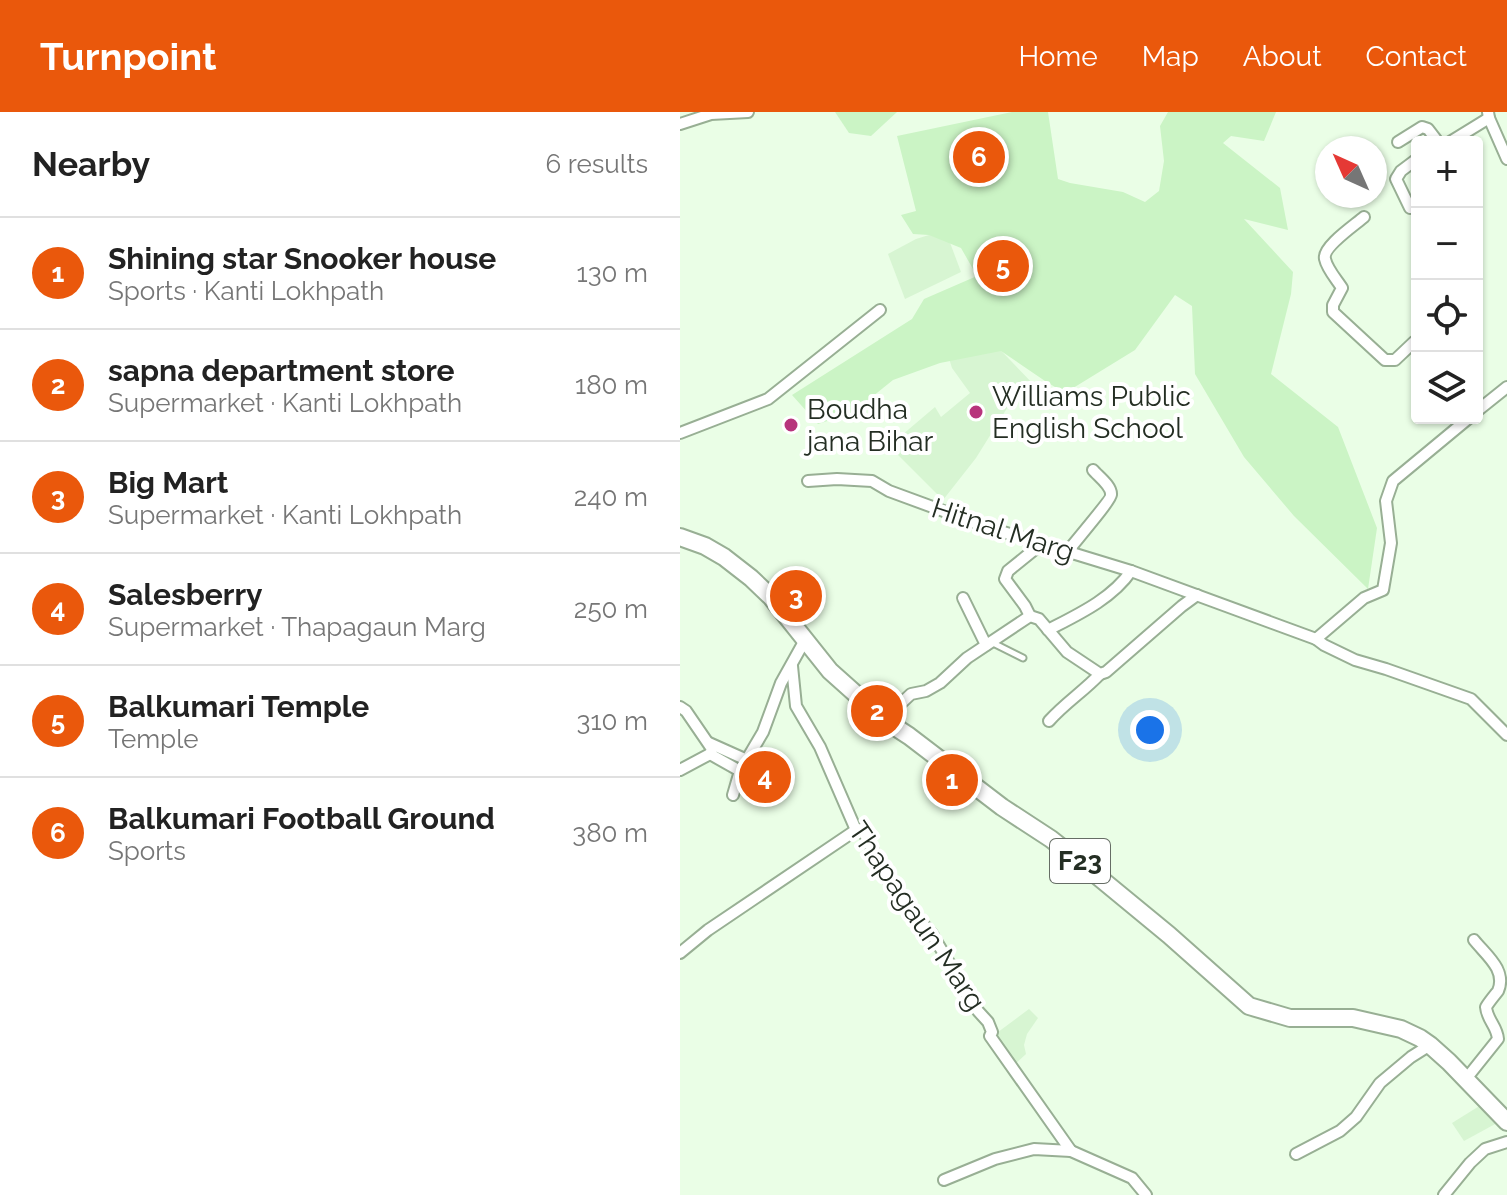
<!DOCTYPE html>
<meta charset="utf-8">
<style>
:root{--surface:#fff;--page:#f2f2f2;--text:#222;--muted:#767676;--line:#e0e0e0;--accent:#ea580c}
body{margin:0;font-family:Raleway,sans-serif;background:var(--page);color:var(--text)}
.controls{position:absolute;right:24px;top:24px;display:grid;overflow:hidden;border-radius:8px;box-shadow:0 2px 6px #0004}
.controls button{width:72px;height:72px;display:grid;place-items:center;padding:0;border:0;border-bottom:2px solid var(--line);background:var(--surface);color:var(--text);font:40px sans-serif}
.compass{position:absolute;left:635px;top:24px;width:72px;height:72px;border-radius:50%;background:var(--surface);box-shadow:0 2px 6px #0004;rotate:315deg}
.you{position:absolute;left:470px;top:618px;width:28px;height:28px;margin:-20px;border:6px solid #fff;border-radius:50%;background:#1a73e8;box-shadow:0 0 0 12px #1a73e833}
.badge{display:grid;place-items:center;width:52px;height:52px;border-radius:50%;background:var(--accent);color:#fff;font-size:26px;font-weight:700}
.pin{position:absolute;translate:-50% -50%;border:4px solid #fff;box-shadow:0 2px 8px #0006}
.list{margin:0;padding:0;list-style:none}
h2{display:flex;justify-content:space-between;align-items:center;height:104px;margin:0;padding:0 32px;font-size:34px}
h2 small{font-size:26px;font-weight:400;color:var(--muted)}
.list li{display:grid;grid-template-columns:52px 1fr auto;gap:24px;align-items:center;box-sizing:border-box;height:112px;padding:0 32px;border-top:2px solid var(--line)}
.list b{display:block;font-size:30px;white-space:nowrap}
.list p{margin:0;font-size:26px;white-space:nowrap;color:var(--muted)}
.list em{font-size:26px;font-style:normal;color:var(--muted)}
.icon{flex:none;width:44px;height:44px;fill:none;stroke:currentColor;stroke-width:2;stroke-linecap:round;stroke-linejoin:round}
.map{position:relative;flex:none;width:827px;height:1083px;overflow:hidden}
header{display:flex;align-items:center;gap:48px;box-sizing:border-box;height:112px;padding:0 40px;background:var(--accent);color:#fff}
header strong{font-size:38px}
nav{display:flex;gap:44px;margin-inline-start:auto;font-size:28px}
main{display:flex}
aside{flex:1;background:var(--surface)}
.map>svg:first-child{display:block}
.built{fill:#d7f5d2}
.green{fill:#cbf4c5}
.lines{fill:none;stroke-linecap:round;stroke-linejoin:round}
.lane-casing{stroke:#98af94;stroke-width:9}
.street-casing{stroke:#98af94;stroke-width:14}
.primary-casing{stroke:#98af94;stroke-width:20}
.lane{stroke:#fff;stroke-width:5}
.street{stroke:#fff;stroke-width:10}
.primary{stroke:#fff;stroke-width:16}
.poi-dot{fill:#b7347c;stroke:#fff;stroke-width:3}
.labels{text-anchor:middle;dominant-baseline:central;stroke-width:8;stroke-linejoin:round;paint-order:stroke}
.shield{fill:#fff;stroke:#666d65;stroke-width:2}
.shield-label{font-size:26px;font-weight:bold;fill:#242e23}
.poi-label{font-size:28px;fill:#242e23;stroke:#fff;text-anchor:start}
.street-label{font-size:28px;fill:#242e23;stroke:#fff}
</style>
<header>
<strong>Turnpoint</strong>
<nav><a>Home</a><a>Map</a><a>About</a><a>Contact</a></nav>
</header>
<main>
<aside>
<h2>Nearby<small>6 results</small></h2>
<ul class="list">
<li><span class="badge">1</span><div><b>Shining star Snooker house</b><p>Sports · Kanti Lokhpath</p></div><em>130 m</em></li>
<li><span class="badge">2</span><div><b>sapna department store</b><p>Supermarket · Kanti Lokhpath</p></div><em>180 m</em></li>
<li><span class="badge">3</span><div><b>Big Mart</b><p>Supermarket · Kanti Lokhpath</p></div><em>240 m</em></li>
<li><span class="badge">4</span><div><b>Salesberry</b><p>Supermarket · Thapagaun Marg</p></div><em>250 m</em></li>
<li><span class="badge">5</span><div><b>Balkumari Temple</b><p>Temple</p></div><em>310 m</em></li>
<li><span class="badge">6</span><div><b>Balkumari Football Ground</b><p>Sports</p></div><em>380 m</em></li>
</ul>
</aside>
<div class="map">
<svg width="827" height="1083" viewBox="0 0 827 1083">
<rect width="100%" height="100%" fill="#eafee6"/>
<!-- built -->
<g class="built">
<path d="M262,119l7,9 12,32 -56,27 -17,-45 28,-15z"/>
<path d="M305,222l52,54 -23,9 -38,61 -33,42 -54,-54 46,-39 6,10 29,-24 -18,-25 -4,-13z"/>
<path d="M349,897l9,9 -11,16 -3,11 2,9 -12,11 -20,-30z"/>
<path d="M801,993l16,18 -33,18 -12,-18z"/>
</g>
<!-- green -->
<g class="green">
<path d="M155,0h62l-26,24 -22,-3z"/>
<path d="M332,0h36l10,67 12,4 53,9 22,10 14,-11 5,-30 -4,-35 8,-14h108l-12,29 -33,-5 -8,7 57,45 8,42 -44,-11 49,53 -2,22 -20,80 67,53 39,101 -9,61 -74,-73 -50,-59 -49,-83 -3,-68 -17,-11 -40,55 -70,43 -20,-12 -44,-30 -61,12 -47,17 -41,33 -34,11 -26,-29 120,-76 12,-20 53,-23 -16,-28 -32,-13 -16,-1 -12,-19 15,-4 -19,-75z"/>
</g>
<g class="lines">
<!-- lane casing -->
<g class="lane-casing">
<path id="lane" d="M311,530l32,16"/>
</g>
<!-- street casing -->
<g class="street-casing">
<g id="street">
<path d="M808,0l1,6 18,41"/>
<path d="M0,12l31,-10 37,-2"/>
<path d="M718,30l24,-15 6,2 10,13"/>
<path d="M770,30l39,-24"/>
<path d="M730,96l-14,-29 5,-8 16,-12"/>
<path d="M684,105c-9,8 -42,30 -39,42 2,10 12,21 17,29l-9,17v7l52,48h10l19,-18 3,-1"/>
<path d="M797,299l30,-24"/>
<path d="M0,321l88,-34 112,-89"/>
<path d="M128,369l29,-2 35,2 17,10 98,36 144,44 185,68 48,-41 19,-8 8,-47 -5,-42 7,-20 76,-63"/>
<path d="M388,439c6,-8 43,-51 43,-56 1,-9 -13,-19 -18,-25"/>
<path d="M283,486l23,47"/>
<path d="M350,504l-5,-10 -20,-27 3,-8 32,-26"/>
<path d="M368,518c29,-15 64,-31 83,-59"/>
<path d="M636,527l8,6 31,15 31,9 85,30 36,36"/>
<path d="M112,554l4,40 24,41 36,83 6,-1 26,51 19,26 25,28 46,77 10,11 4,10 -2,4 81,115"/>
<path d="M0,595l6,4 26,38 -2,5 -30,16"/>
<path d="M206,609l10,-13 15,-14 15,-3 14,-8 27,-25 63,-42 9,3 28,33 33,22 6,-2 76,-66 15,-11"/>
<path d="M369,609c16,-18 35,-30 51,-47"/>
<path d="M29,631l38,17"/>
<path d="M30,642l30,17"/>
<path d="M53,683l7,-24 23,-39 18,-49 24,-43"/>
<path d="M0,841l28,-23 148,-100"/>
<path d="M786,967l32,-40c-1,-13 -11,-19 -12,-32 3,-5 8,-11 12,-16 9,-21 -12,-36 -24,-51"/>
<path d="M616,1042l44,-23 16,-14 24,-34 31,-26 19,-12"/>
<path d="M264,1068l51,-21 39,-10 37,2 61,27 14,17"/>
<path d="M764,1083l26,-32 15,-14 22,-7"/>
</g>
</g>
<!-- primary casing -->
<g class="primary-casing">
<path id="primary" d="M0,425l25,9 19,11 27,21 20,19 59,74 56,50 23,15 93,71 49,32 33,26 85,70 80,71 41,12h63l48,11 19,9 10,7 19,17 58,60"/>
</g>
<!-- lane -->
<use href="#lane" class="lane"/>
<!-- street -->
<use href="#street" class="street"/>
<!-- primary -->
<use href="#primary" class="primary"/>
</g>
<!-- markers -->
<g class="poi-dot">
<circle cx="296" cy="300" r="8"/>
<circle cx="111" cy="313" r="8"/>
</g>
<g class="labels">
<!-- shield labels -->
<rect class="shield" x="370" y="727" width="60" height="44" rx="6"/>
<g class="shield-label">
<text x="400" y="749">F23</text>
</g>
<!-- poi labels -->
<g class="poi-label">
<text x="312" y="284">Williams Public<tspan x="312" dy="32">English School</tspan></text>
<text x="127" y="297">Boudha<tspan x="127" dy="32">jana Bihar</tspan></text>
</g>
<!-- street labels -->
<g class="street-label">
<text transform="translate(323 418) rotate(18)">Hitnal Marg</text>
<text transform="translate(237 804) rotate(56)">Thapagaun Marg</text>
</g>
</g>
</svg>
<div class="controls">
<button>+</button>
<button>−</button>
<button><svg class="icon" aria-label="locate" viewBox="0 0 24 24"><circle cx="12" cy="12" r="6"/><path d="M12 2v4M12 18v4M2 12h4M18 12h4"/></svg></button>
<button><svg class="icon" aria-label="layers" viewBox="0 0 24 24"><path d="M12 4l9 5-9 5-9-5zM3 14l9 5 9-5"/></svg></button>
</div>
<svg class="compass" viewBox="-18 -18 36 36"><path d="M0-13l5 13h-10z" fill="#e53935"/><path d="M0 13l5-13h-10z" fill="#767676"/></svg>
<div class="you"></div>
<div class="pin badge" style="left:272px;top:668px">1</div>
<div class="pin badge" style="left:197px;top:599px">2</div>
<div class="pin badge" style="left:116px;top:484px">3</div>
<div class="pin badge" style="left:85px;top:665px">4</div>
<div class="pin badge" style="left:323px;top:154px">5</div>
<div class="pin badge" style="left:299px;top:45px">6</div>
</div>
</main>
